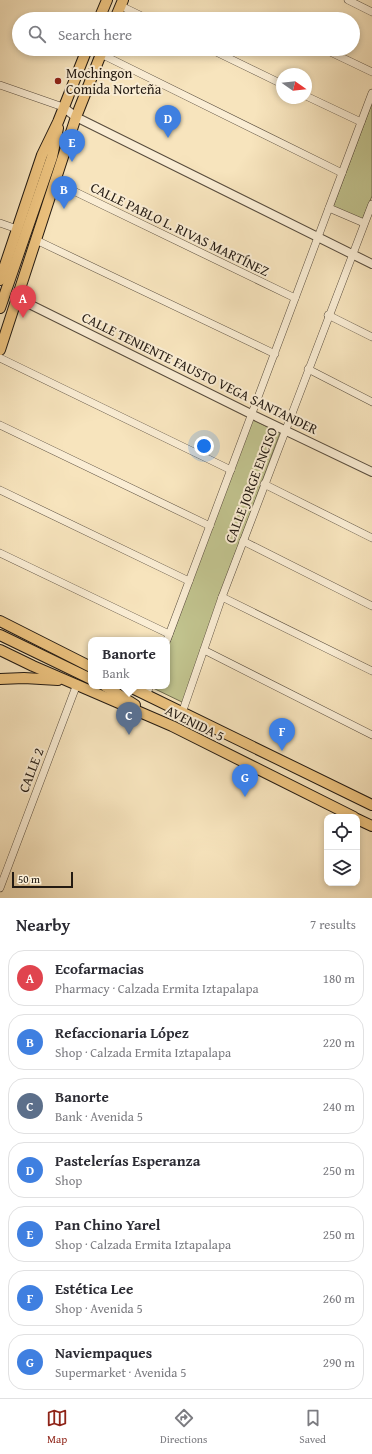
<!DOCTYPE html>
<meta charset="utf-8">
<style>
:root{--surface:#fff;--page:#f7f7f7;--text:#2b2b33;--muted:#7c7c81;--line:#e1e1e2;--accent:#8f2418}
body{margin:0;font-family:"Gentium Book Plus",serif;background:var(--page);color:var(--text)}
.controls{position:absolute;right:12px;bottom:12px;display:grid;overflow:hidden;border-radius:8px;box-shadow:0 2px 6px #0003}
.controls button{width:36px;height:36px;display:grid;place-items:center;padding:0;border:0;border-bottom:1px solid var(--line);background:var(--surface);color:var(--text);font:20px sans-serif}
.compass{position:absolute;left:276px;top:68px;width:36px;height:36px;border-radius:50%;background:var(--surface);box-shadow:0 2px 6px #0003;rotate:104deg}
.scale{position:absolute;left:12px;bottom:10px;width:61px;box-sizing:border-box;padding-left:4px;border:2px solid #231a12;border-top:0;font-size:11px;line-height:14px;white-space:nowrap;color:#231a12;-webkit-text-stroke:3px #faedd4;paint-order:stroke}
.you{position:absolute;left:204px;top:446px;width:14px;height:14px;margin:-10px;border:3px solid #fff;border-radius:50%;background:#1a73e8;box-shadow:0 0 0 6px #1a73e833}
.badge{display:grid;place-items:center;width:26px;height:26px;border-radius:50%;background:var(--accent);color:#fff;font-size:13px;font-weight:700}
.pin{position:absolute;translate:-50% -33px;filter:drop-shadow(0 1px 2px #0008)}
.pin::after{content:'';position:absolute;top:21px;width:14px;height:12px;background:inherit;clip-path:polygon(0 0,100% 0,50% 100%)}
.popup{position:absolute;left:88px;top:637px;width:82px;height:52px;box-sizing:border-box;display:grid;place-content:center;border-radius:8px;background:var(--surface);filter:drop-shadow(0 1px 3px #0005);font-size:13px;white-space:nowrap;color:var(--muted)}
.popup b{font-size:15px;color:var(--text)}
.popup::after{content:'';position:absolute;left:50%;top:100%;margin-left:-8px;border:8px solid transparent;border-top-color:var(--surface)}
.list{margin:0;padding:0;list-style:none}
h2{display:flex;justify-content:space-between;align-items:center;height:52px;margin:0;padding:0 16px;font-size:17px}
h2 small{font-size:13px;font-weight:400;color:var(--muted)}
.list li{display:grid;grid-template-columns:26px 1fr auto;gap:12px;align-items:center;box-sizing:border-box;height:56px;margin:0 8px 8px;padding:0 8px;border:1px solid var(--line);border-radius:16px}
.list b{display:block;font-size:15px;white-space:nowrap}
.list p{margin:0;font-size:13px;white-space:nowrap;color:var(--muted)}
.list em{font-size:13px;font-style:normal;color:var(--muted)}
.icon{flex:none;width:22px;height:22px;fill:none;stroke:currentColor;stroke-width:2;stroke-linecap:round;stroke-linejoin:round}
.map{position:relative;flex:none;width:372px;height:898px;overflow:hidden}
.search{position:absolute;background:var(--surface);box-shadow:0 2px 6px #0003;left:12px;right:12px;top:12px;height:44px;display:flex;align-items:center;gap:10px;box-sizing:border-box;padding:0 14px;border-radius:22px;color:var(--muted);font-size:15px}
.sheet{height:500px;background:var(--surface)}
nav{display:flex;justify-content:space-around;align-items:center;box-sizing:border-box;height:56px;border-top:1px solid var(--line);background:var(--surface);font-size:11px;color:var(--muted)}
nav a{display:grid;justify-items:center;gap:2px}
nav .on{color:var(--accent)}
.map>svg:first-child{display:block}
.green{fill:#c1c38e;stroke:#726e50}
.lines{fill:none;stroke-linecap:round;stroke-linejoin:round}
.minor-casing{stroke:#584c3d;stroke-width:8}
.tertiary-casing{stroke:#584c3d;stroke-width:10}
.primary-casing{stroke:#231a12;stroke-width:12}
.minor{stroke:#faedd4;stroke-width:7}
.tertiary{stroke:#faedd4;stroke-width:8}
.primary{stroke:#ecc27e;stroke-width:10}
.poi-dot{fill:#8f2418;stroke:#faedd4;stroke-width:1.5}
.labels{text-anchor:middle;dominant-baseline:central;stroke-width:4;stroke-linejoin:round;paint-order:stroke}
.poi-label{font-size:14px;fill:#231a12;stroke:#faedd4;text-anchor:start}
.street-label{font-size:14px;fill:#231a12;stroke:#faedd4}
</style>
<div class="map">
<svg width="372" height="898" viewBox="0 0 372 898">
<rect width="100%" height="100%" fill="#f7e4bd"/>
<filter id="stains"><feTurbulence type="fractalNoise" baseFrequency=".005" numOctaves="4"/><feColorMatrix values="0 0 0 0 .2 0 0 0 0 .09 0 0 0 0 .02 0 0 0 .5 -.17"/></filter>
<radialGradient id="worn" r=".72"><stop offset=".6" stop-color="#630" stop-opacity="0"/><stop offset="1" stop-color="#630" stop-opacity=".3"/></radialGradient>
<!-- green -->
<g class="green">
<path d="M372,103v93l-10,24 -29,-13z"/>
<path d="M251,419l29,14 -59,159 -37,111 -31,-15 1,-2h13v-36z"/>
</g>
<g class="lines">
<!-- minor casing -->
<g class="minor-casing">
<g id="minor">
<path d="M348,0l24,12"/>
<path d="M121,6l27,13"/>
<path d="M210,49l72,35"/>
<path d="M324,49l48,23"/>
<path d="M101,54l241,119"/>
<path d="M0,85l63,22"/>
<path d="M306,96l55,26"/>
<path d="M55,182l240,116"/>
<path d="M329,208l35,15"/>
<path d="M0,223l17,6"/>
<path d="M36,240l239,114"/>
<path d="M328,315l44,22"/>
<path d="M0,358l231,112"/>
<path d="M308,369l64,33"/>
<path d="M0,425l210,101"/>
<path d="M264,484l108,54"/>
<path d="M0,490l189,91"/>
<path d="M243,541l129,65"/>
<path d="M0,553l169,81"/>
<path d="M222,597l150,74"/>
<path d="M167,640l205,-547"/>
<path d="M204,650l168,85"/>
<path d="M146,695l4,-9"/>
<path d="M182,713l40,-116 150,-393"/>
<path d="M0,888l77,-204"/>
</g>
</g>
<!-- tertiary casing -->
<g class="tertiary-casing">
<g id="tertiary">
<path d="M63,107l13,10 296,147"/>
<path d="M17,298l236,117 119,57"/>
</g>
</g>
<!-- primary casing -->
<g class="primary-casing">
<g id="primary">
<path d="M99,19l8,-19"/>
<path d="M115,19l8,-19"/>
<path d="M0,280l42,-125 16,-33 29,-73"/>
<path d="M0,308l52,-151 6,-29"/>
<path d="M0,350l76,-233 27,-68"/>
<path d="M0,621l91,46"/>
<path d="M0,635l91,44"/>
<path d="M0,650l33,16 139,60 182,91"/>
<path d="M0,679l24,-1 34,2"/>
<path d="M105,686l30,19"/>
<path d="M128,686l244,119"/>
<path d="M357,819l15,7"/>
</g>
</g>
<!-- minor -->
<use href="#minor" class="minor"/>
<!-- tertiary -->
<use href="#tertiary" class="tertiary"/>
<!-- primary -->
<use href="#primary" class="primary"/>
</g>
<!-- markers -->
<circle class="poi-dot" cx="58" cy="81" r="4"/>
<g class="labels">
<!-- poi labels -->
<g class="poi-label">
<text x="66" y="73">Mochingon<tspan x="66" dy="16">Comida Norteña</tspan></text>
</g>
<!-- street labels -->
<g class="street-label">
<text transform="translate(180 229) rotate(26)">CALLE PABLO L. RIVAS MARTÍNEZ</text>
<text transform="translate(200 373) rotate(26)">CALLE TENIENTE FAUSTO VEGA SANTANDER</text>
<text transform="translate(251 485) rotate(-69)">CALLE JORGE ENCISO</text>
<text transform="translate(195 723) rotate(26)">AVENIDA 5</text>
<text transform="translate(31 770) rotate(-69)">CALLE 2</text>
</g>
</g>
<rect width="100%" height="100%" filter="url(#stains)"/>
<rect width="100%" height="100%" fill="url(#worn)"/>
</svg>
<div class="controls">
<button><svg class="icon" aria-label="locate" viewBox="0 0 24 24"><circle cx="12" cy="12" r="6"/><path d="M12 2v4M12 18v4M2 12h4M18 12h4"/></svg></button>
<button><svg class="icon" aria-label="layers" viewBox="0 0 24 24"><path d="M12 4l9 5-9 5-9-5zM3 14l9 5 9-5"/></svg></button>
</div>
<svg class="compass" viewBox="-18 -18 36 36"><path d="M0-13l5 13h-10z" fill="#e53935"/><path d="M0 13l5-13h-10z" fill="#7c7c81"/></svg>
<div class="scale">50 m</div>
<div class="you"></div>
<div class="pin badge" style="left:23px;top:318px;background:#e0444e">A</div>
<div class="pin badge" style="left:64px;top:209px;background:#3f7fe0">B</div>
<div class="pin badge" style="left:129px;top:735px;background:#5c6f8a">C</div>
<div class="popup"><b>Banorte</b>Bank</div>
<div class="pin badge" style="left:168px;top:138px;background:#3f7fe0">D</div>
<div class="pin badge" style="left:72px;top:162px;background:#3f7fe0">E</div>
<div class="pin badge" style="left:282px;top:751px;background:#3f7fe0">F</div>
<div class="pin badge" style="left:245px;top:797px;background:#3f7fe0">G</div>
<div class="search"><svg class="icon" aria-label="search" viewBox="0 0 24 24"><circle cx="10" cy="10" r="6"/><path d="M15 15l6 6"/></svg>Search here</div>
</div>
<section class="sheet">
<h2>Nearby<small>7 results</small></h2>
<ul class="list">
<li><span class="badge" style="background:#e0444e">A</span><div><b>Ecofarmacias</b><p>Pharmacy · Calzada Ermita Iztapalapa</p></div><em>180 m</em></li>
<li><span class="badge" style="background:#3f7fe0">B</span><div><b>Refaccionaria López</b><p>Shop · Calzada Ermita Iztapalapa</p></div><em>220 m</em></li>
<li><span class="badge" style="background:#5c6f8a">C</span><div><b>Banorte</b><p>Bank · Avenida 5</p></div><em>240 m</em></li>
<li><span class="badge" style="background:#3f7fe0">D</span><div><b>Pastelerías Esperanza</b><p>Shop</p></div><em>250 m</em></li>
<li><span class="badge" style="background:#3f7fe0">E</span><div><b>Pan Chino Yarel</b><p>Shop · Calzada Ermita Iztapalapa</p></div><em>250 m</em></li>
<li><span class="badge" style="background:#3f7fe0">F</span><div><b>Estética Lee</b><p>Shop · Avenida 5</p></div><em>260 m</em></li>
<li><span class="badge" style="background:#3f7fe0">G</span><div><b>Naviempaques</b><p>Supermarket · Avenida 5</p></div><em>290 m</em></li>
</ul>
</section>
<nav>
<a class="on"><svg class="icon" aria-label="map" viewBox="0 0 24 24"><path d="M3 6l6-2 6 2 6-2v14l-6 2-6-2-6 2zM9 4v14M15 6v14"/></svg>Map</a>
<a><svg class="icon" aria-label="directions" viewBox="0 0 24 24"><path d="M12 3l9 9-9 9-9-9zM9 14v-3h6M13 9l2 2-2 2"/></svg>Directions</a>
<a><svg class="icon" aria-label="saved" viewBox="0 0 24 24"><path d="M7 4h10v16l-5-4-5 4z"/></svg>Saved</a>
</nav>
